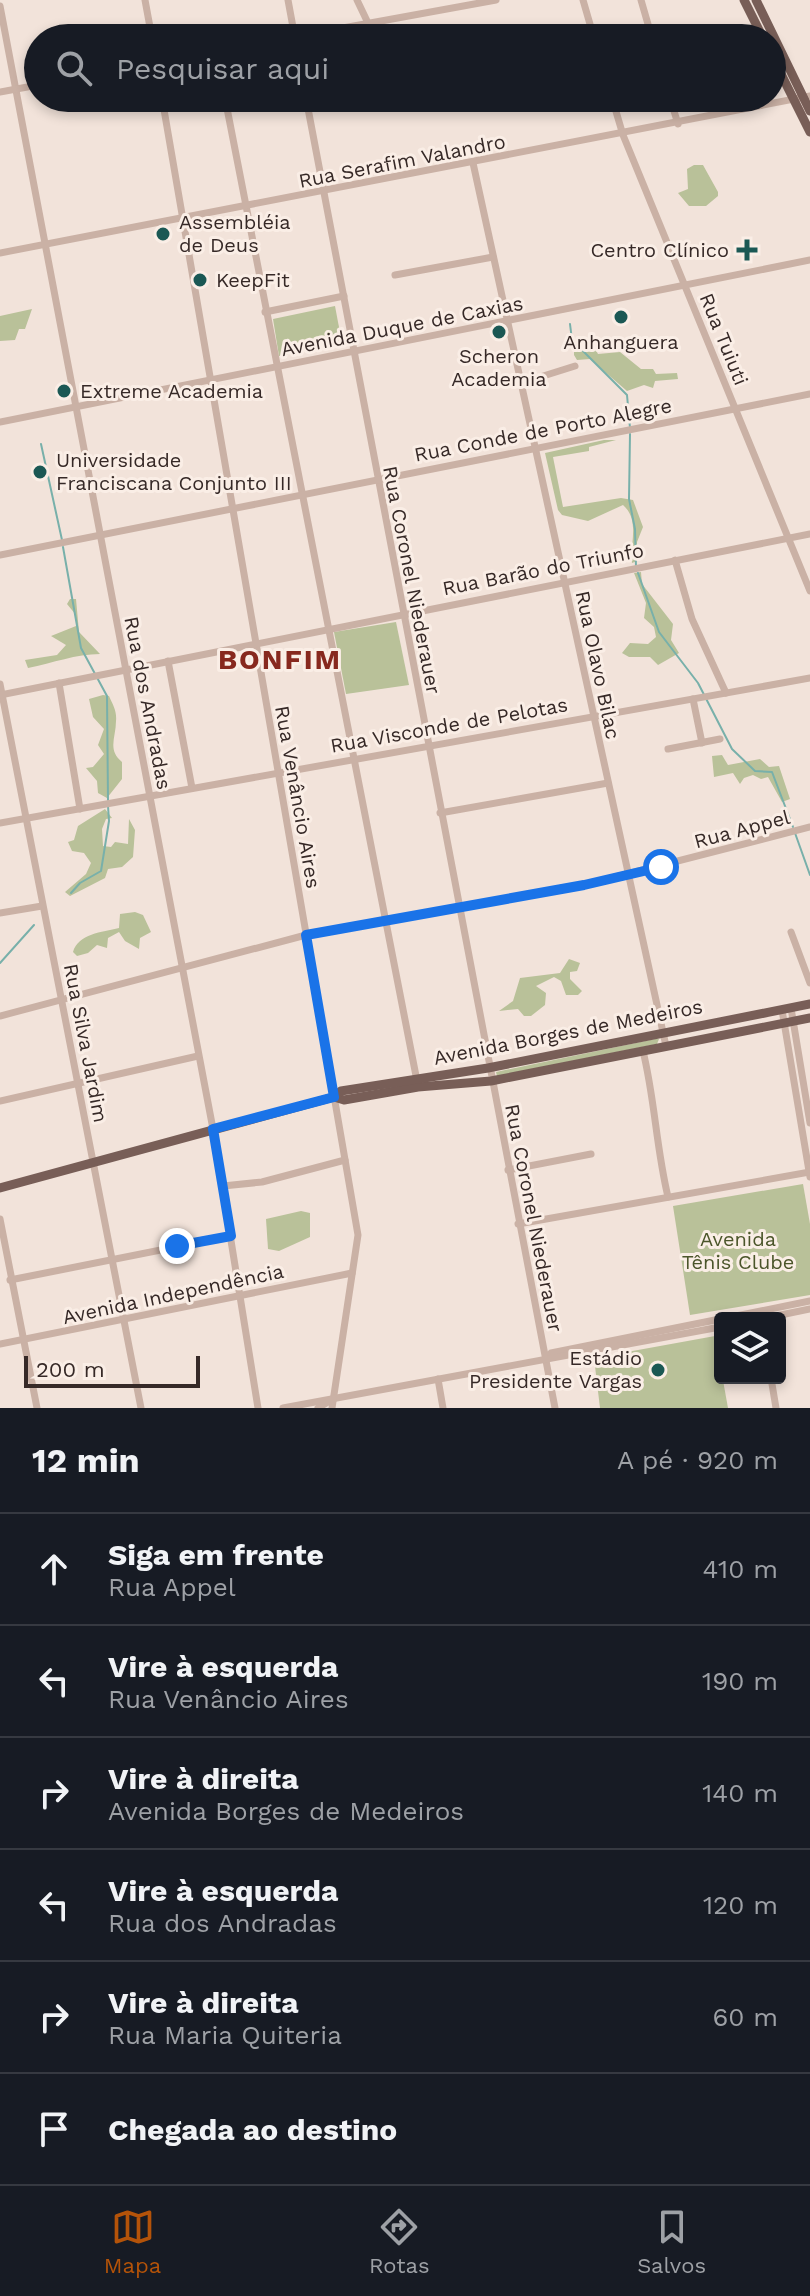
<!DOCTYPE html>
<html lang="pt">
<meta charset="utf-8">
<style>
:root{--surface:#171b24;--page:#242831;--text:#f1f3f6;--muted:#9ea1a6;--line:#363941;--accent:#b45309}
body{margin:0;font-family:"Work Sans",sans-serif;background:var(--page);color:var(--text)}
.controls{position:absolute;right:24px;bottom:24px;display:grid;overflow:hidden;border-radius:8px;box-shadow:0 4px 12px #0003}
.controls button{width:72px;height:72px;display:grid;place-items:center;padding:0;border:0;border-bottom:2px solid var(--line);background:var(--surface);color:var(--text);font:40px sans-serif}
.scale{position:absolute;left:24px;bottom:20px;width:176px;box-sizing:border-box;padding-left:8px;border:4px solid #362927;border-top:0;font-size:22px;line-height:28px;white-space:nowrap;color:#362927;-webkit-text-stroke:6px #faeee6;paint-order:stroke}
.stop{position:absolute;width:24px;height:24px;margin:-18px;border:6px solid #1a73e8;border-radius:50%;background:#fff}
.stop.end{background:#1a73e8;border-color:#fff;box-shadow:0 2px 8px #0008}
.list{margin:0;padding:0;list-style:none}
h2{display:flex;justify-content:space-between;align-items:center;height:104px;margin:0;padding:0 32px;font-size:34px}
h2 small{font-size:26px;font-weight:400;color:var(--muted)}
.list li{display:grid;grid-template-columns:52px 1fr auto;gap:24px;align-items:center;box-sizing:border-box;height:112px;padding:0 32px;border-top:2px solid var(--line)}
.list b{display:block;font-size:30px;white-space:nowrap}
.list p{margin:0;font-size:26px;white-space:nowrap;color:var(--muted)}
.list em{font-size:26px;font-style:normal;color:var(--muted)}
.icon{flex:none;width:44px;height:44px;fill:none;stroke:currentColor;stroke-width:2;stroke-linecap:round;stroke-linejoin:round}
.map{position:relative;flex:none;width:810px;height:1408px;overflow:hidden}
.search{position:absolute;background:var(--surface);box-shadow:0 4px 12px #0003;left:24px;right:24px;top:24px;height:88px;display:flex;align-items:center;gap:20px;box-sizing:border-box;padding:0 28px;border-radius:44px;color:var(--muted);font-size:30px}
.sheet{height:776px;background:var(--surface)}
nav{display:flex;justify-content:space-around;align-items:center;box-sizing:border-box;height:112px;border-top:2px solid var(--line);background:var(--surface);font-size:22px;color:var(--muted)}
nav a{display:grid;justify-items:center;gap:4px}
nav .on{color:var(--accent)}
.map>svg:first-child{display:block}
.green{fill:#b9c199}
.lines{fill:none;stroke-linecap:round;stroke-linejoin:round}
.stream{stroke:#78b0aa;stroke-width:2}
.minor{stroke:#cab1a5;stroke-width:7}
.major{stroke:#785e57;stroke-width:9}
.route{stroke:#1a73e8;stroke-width:10}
.poi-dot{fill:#1b5854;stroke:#faeee6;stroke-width:3}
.labels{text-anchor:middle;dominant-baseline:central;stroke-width:6;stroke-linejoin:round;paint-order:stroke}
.street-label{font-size:20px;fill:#362927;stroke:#faeee6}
.poi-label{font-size:20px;fill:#362927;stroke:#faeee6;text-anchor:start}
.park-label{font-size:20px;fill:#4b552a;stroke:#faeee6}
.district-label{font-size:28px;font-weight:bold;letter-spacing:2px;fill:#87281e;stroke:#faeee6}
</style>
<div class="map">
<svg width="810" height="1408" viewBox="0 0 810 1408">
<rect width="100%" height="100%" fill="#f2e3da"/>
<!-- green -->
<g class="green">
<path d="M694,165h9l15,27v4l-12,10h-17l-11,-13 10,-4 -1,-20z"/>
<path d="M335,306l7,37 -63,13 -6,-37z"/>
<path d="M32,309l-7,20h-6l-4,11 -15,1v-25z"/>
<path d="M574,342l19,3 5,9 22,-2 21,17h12l3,5 21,-1 1,6 -23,2 -2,7 -9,-3 -17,6 -37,-32 -13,1 -3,-5z"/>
<path d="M604,440h12l-27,7v4l-36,6 10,50 58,-9 12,2 10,27 -6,15v19l-5,2c-2,-21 8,-43 -9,-58l-35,16 -26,-6 -4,-5 -13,-57z"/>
<path d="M641,572l1,12 31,40 -2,16 8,13 -21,12 -8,-8h-21l-7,-4 8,-10 18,1 8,-7 -2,-10 -10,-9 2,-15 -12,-30z"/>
<path d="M70,599h6l3,33 21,22c-24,0 -47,9 -72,14l-3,-8 32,-5 9,-10 -15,-9 25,-10v-11l-9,-11z"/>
<path d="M396,622l13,63 -63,9 -12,-62z"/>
<path d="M103,695l6,1c4,9 8,15 7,25 0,16 -9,29 6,41v17l-15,19 -9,-5 -1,-12 -11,-13 7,-1 11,-13 -6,-9 6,-16 -11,-12 -4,-18z"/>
<path d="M722,755l6,10 32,-6 9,8 10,-1 11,33 -8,3 -14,-25 -7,2 -8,-4 -9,3 -4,6 -7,-11 -19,4 -2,-21z"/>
<path d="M105,809l7,9 -6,1 -4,10 1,17 8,1 4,-5 13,2 1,-25 6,11 -2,27 -11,10 -14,2 -3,9 -35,18 -5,-4 21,-18 5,-11 -7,-10 -12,-2 -4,-9 6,-2 4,-14z"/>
<path d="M135,912l8,3 8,17 -11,6 -1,11 -14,-8 -6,-9 -11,6 -1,10 -10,-3 -9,8 -11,3 -4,-4c5,-18 29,-20 46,-24l1,-14z"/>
<path d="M569,959l11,4 -3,8 -7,1v7l12,12 -4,4h-12l-5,-14 -7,-4 -18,9 10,7 -1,12 -14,11h-7l-6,-7 -19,2 14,-10 7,-23 40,-5z"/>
<path d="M655,1039h4l-2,5 -160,32 -1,-4z"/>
<path d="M803,1184l7,40v71l-120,20 -17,-109z"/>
<path d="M301,1211l9,2v24l-31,14 -11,-2 -2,-30z"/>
<path d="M715,1336l13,72h-128l-6,-50z"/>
</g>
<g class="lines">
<!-- stream -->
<g class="stream">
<path d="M570,324l2,16 55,55 3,33"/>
<path d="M630,434l-1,65 6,30 1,38"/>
<path d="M41,444l21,96"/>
<path d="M63,547l18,101 26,48 1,104"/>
<path d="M638,573l21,59 39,51 34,66 23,22 17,1 21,55"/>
<path d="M795,833l15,42"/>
<path d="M71,893l9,-10 21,-12 8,-50 -1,-15"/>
<path d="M0,963l34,-38"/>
</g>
<!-- minor -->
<g class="minor">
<path d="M145,0l7,38"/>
<path d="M288,0l7,38"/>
<path d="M357,0l11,23"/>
<path d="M583,0l11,38"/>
<path d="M641,0l11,38"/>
<path d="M0,6l213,1123 45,279"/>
<path d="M288,38l208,-38"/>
<path d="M0,92l38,-7"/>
<path d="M162,98l196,1137 -26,173"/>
<path d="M225,98l192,983"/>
<path d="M306,98l249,1310"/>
<path d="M612,98l11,37 187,456"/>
<path d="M670,98l8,26"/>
<path d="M473,163l193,883"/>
<path d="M0,253l810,-157"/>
<path d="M395,275l98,-18"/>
<path d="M265,312l79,-16"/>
<path d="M521,383l54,-17"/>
<path d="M0,422l810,-162"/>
<path d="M0,555l810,-161"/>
<path d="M675,560l17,59 34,74"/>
<path d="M168,661l24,127"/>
<path d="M59,683l21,126"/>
<path d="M0,684l141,724"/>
<path d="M0,695l810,-161"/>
<path d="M693,699l9,44"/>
<path d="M668,749l52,-10"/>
<path d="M440,813l168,-30"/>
<path d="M0,823l810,-145"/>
<path d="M0,913l42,-7"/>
<path d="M791,932l19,51"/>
<path d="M791,1008l19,115"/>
<path d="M782,1010l28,167"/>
<path d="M0,1016l306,-81 278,-50 226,-58"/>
<path d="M643,1051c12,49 13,96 25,146"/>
<path d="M0,1101l198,-45"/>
<path d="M508,1170l83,-16"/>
<path d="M223,1186l39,-4 83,-22"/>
<path d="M0,1219l37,189"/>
<path d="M518,1224l292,-52"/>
<path d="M10,1280l221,-44"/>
<path d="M726,1318l84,-17"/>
<path d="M766,1318l44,-9"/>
<path d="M0,1344l352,-71"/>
<path d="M545,1359l6,-6 169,-34"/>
<path d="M771,1378l5,30"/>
<path d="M438,1379l5,29"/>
<path d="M283,1408l437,-81"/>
<path d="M318,1408l15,-9"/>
</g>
<!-- major -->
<g class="major">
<path d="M744,0l19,38"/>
<path d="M756,0l54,111"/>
<path d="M772,56l38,76"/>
<path d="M334,1097l10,3 74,-13 73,-6 319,-63"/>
<path d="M0,1188l334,-91 7,-6 147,-23 322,-64"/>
</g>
</g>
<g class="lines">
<!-- route -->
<path class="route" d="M177,1246l54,-10 -18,-107 121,-32 -28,-162 278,-50 77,-18"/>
</g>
<!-- markers -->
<g class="poi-dot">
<circle cx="163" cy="234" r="8"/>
<path d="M743 238h8v8h8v8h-8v8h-8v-8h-8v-8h8z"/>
<circle cx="200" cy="280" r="8"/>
<circle cx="621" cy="317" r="8"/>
<circle cx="499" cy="332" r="8"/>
<circle cx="64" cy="391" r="8"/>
<circle cx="40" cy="472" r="8"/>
<circle cx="658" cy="1370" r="8"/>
</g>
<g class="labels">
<!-- street labels -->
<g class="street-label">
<text transform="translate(402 161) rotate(-11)">Rua Serafim Valandro</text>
<text transform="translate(402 326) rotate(-11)">Avenida Duque de Caxias</text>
<text transform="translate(724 339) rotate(68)">Rua Tuiuti</text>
<text transform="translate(543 430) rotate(-11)">Rua Conde de Porto Alegre</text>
<text transform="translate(543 569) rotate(-11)">Rua Barão do Triunfo</text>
<text transform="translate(412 580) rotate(79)">Rua Coronel Niederauer</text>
<text transform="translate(598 665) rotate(78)">Rua Olavo Bilac</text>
<text transform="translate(148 703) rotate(79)">Rua dos Andradas</text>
<text transform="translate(449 725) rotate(-10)">Rua Visconde de Pelotas</text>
<text transform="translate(298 797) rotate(80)">Rua Venâncio Aires</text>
<text transform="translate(742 829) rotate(-15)">Rua Appel</text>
<text transform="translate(568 1032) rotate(-11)">Avenida Borges de Medeiros</text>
<text transform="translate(86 1043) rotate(79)">Rua Silva Jardim</text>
<text transform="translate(534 1218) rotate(79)">Rua Coronel Niederauer</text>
<text transform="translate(173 1294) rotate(-12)">Avenida Independência</text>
</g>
<!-- poi labels -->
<g class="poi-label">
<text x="179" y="222">Assembléia<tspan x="179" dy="23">de Deus</tspan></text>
<text x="729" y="250" text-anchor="end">Centro Clínico</text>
<text x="216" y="280">KeepFit</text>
<text x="621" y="342" text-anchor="middle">Anhanguera</text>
<text x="499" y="356" text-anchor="middle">Scheron<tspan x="499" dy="23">Academia</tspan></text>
<text x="80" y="391">Extreme Academia</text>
<text x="56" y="460">Universidade<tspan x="56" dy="23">Franciscana Conjunto III</tspan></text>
<text x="642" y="1358" text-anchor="end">Estádio<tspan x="642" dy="23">Presidente Vargas</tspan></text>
</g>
<!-- park labels -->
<g class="park-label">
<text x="738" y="1239">Avenida<tspan x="738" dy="23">Tênis Clube</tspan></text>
</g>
<!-- district labels -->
<g class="district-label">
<text x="280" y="659">BONFIM</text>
</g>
</g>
</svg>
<div class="controls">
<button><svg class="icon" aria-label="layers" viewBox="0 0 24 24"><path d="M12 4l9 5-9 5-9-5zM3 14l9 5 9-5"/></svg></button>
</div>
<div class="scale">200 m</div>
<div class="stop" style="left:661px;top:867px"></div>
<div class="stop end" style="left:177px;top:1246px"></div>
<div class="search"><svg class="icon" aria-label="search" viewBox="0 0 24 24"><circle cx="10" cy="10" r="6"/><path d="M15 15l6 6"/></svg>Pesquisar aqui</div>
</div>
<section class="sheet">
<h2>12 min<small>A pé · 920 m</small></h2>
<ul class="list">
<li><svg class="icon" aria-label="ahead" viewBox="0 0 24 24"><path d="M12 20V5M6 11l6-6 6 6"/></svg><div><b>Siga em frente</b><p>Rua Appel</p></div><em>410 m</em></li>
<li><svg class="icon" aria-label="left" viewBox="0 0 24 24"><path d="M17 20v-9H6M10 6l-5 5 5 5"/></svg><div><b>Vire à esquerda</b><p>Rua Venâncio Aires</p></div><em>190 m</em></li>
<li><svg class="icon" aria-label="right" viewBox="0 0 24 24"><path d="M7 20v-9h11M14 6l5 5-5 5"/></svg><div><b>Vire à direita</b><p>Avenida Borges de Medeiros</p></div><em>140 m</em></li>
<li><svg class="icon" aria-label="left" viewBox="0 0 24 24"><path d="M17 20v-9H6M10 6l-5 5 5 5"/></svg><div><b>Vire à esquerda</b><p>Rua dos Andradas</p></div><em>120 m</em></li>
<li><svg class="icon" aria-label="right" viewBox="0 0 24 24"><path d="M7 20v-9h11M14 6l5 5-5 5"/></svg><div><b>Vire à direita</b><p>Rua Maria Quiteria</p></div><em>60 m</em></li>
<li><svg class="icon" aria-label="arrive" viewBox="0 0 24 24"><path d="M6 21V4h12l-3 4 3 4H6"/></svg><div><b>Chegada ao destino</b></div></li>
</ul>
</section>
<nav>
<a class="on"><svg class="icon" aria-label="map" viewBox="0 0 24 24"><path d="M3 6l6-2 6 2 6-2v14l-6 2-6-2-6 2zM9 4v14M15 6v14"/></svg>Mapa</a>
<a><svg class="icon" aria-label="directions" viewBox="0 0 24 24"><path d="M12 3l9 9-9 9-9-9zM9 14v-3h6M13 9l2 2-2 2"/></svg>Rotas</a>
<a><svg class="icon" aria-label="saved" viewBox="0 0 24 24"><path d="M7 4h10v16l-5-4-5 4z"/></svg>Salvos</a>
</nav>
